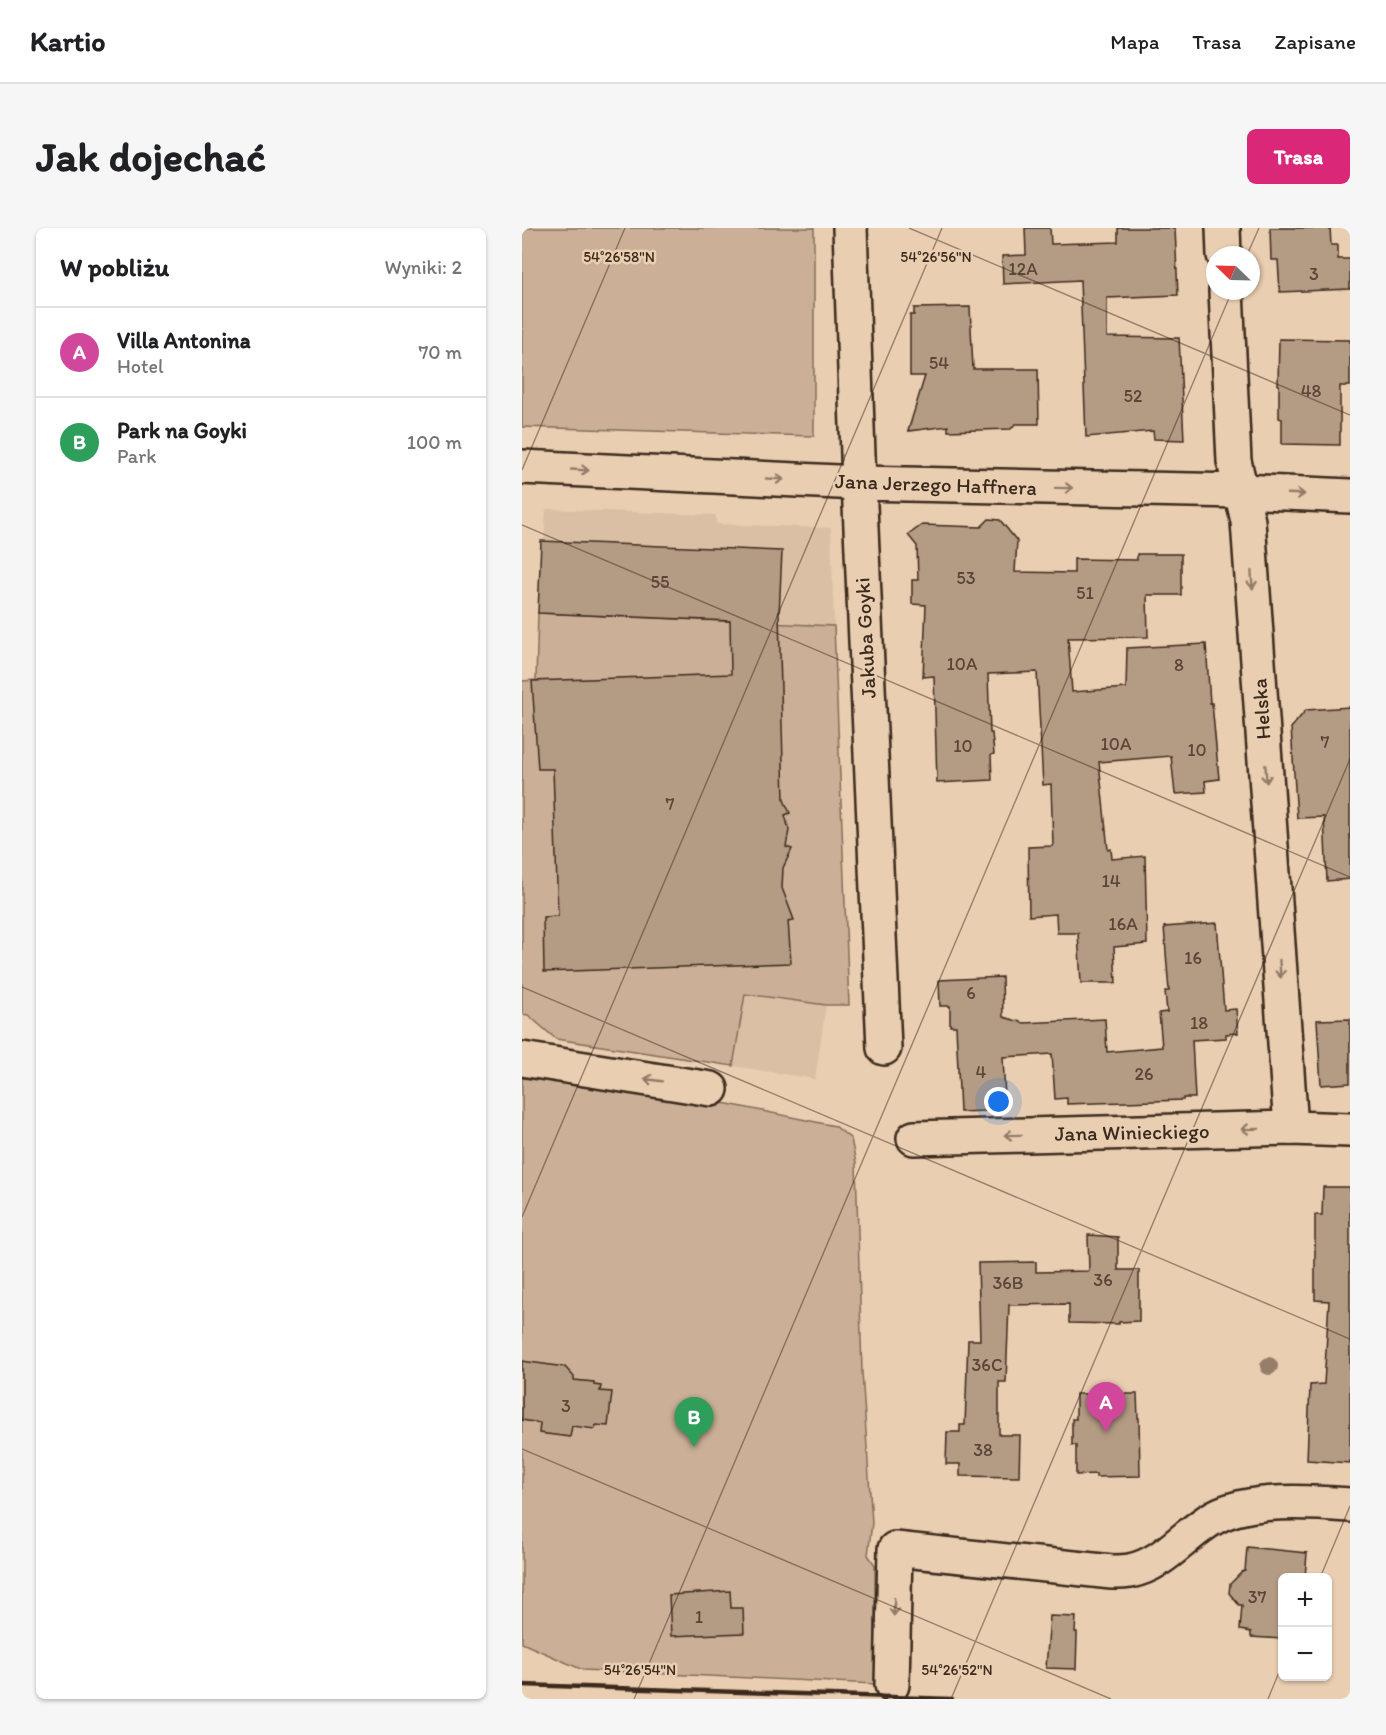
<!DOCTYPE html>
<html lang="pl">
<meta charset="utf-8">
<style>
:root{--surface:#fff;--page:#f6f6f6;--text:#202124;--muted:#757577;--line:#e0e0e0;--accent:#db2777}
body{margin:0;font-family:Itim,sans-serif;background:var(--page);color:var(--text)}
.controls{position:absolute;right:18px;bottom:18px;display:grid;overflow:hidden;border-radius:9px;box-shadow:0 2px 4px #0004}
.controls button{width:54px;height:54px;display:grid;place-items:center;padding:0;border:0;border-bottom:2px solid var(--line);background:var(--surface);color:var(--text);font:30px sans-serif}
.compass{position:absolute;left:684px;top:18px;width:54px;height:54px;border-radius:50%;background:var(--surface);box-shadow:0 2px 4px #0004;rotate:293deg}
.you{position:absolute;left:477px;top:874px;width:21px;height:21px;margin:-15px;border:4px solid #fff;border-radius:50%;background:#1a73e8;box-shadow:0 0 0 9px #1a73e833}
.badge{display:grid;place-items:center;width:39px;height:39px;border-radius:50%;background:var(--accent);color:#fff;font-size:20px;font-weight:700}
.pin{position:absolute;translate:-50% -50px;filter:drop-shadow(0 2px 3px #0008)}
.pin::after{content:'';position:absolute;top:32px;width:21px;height:18px;background:inherit;clip-path:polygon(0 0,100% 0,50% 100%)}
.list{margin:0;padding:0;list-style:none}
h2{display:flex;justify-content:space-between;align-items:center;height:78px;margin:0;padding:0 24px;font-size:26px}
h2 small{font-size:20px;font-weight:400;color:var(--muted)}
.list li{display:grid;grid-template-columns:39px 1fr auto;gap:18px;align-items:center;box-sizing:border-box;height:90px;padding:0 24px;border-top:2px solid var(--line)}
.list b{display:block;font-size:22px;white-space:nowrap}
.list p{margin:0;font-size:20px;white-space:nowrap;color:var(--muted)}
.list em{font-size:20px;font-style:normal;color:var(--muted)}
.map{position:relative;flex:none;width:828px;height:1471px;overflow:hidden;border-radius:9px}
header{display:flex;align-items:center;gap:36px;box-sizing:border-box;height:84px;padding:0 30px;background:var(--surface);border-bottom:2px solid var(--line)}
header strong{font-size:28px}
nav{display:flex;gap:33px;margin-inline-start:auto;font-size:21px}
.intro{display:flex;align-items:center;justify-content:space-between;box-sizing:border-box;height:144px;padding:0 36px}
h1{margin:0;font-size:42px}
.button{padding:15px 27px;border-radius:9px;background:var(--accent);color:#fff;font-size:21px;font-weight:700}
main{display:flex;gap:36px;padding:0 36px}
aside{flex:1;background:var(--surface);border-radius:9px;box-shadow:0 2px 4px #0004}
.map>svg:first-child{display:block}
.built{fill:#dabfa4}
.green{fill:#cbb097;stroke:#836d5a;stroke-width:1.5}
.building{fill:#b49b84;stroke:#3b2a1e;stroke-width:1.5}
.lines{fill:none;stroke-linecap:round;stroke-linejoin:round}
.minor-casing{stroke:#3b2a1e;stroke-width:38}
.tertiary-casing{stroke:#3b2a1e;stroke-width:38}
.minor{stroke:#eaceb1;stroke-width:33}
.tertiary{stroke:#eaceb1;stroke-width:33}
.rail{stroke:#3b2a1e;stroke-width:4.5}
.tree{fill:#967f6a}
.oneway{stroke:#927c68}
.ticks{fill:none;stroke:#3b2a1e;stroke-width:1.5;stroke-opacity:0.45}
.labels{text-anchor:middle;dominant-baseline:central;stroke-width:5;stroke-linejoin:round;paint-order:stroke}
.number-label{font-size:18px;fill:#594638}
.street-label{font-size:21px;fill:#3b2a1e;stroke:#eaceb1}
.ticks-label{font-size:15px;text-anchor:middle;fill:#3b2a1e;stroke:#eaceb1;stroke-width:5;stroke-linejoin:round;paint-order:stroke}
</style>
<header>
<strong>Kartio</strong>
<nav><a>Mapa</a><a>Trasa</a><a>Zapisane</a></nav>
</header>
<div class="intro"><h1>Jak dojechać</h1><a class="button">Trasa</a></div>
<main>
<aside>
<h2>W pobliżu<small>Wyniki: 2</small></h2>
<ul class="list">
<li><span class="badge" style="background:#d1479c">A</span><div><b>Villa Antonina</b><p>Hotel</p></div><em>70 m</em></li>
<li><span class="badge" style="background:#2e9e5b">B</span><div><b>Park na Goyki</b><p>Park</p></div><em>100 m</em></li>
</ul>
</aside>
<div class="map">
<svg width="828" height="1471" viewBox="0 0 828 1471">
<rect width="100%" height="100%" fill="#eaceb1"/>
<filter id="ink" filterUnits="userSpaceOnUse"><feTurbulence type="fractalNoise" baseFrequency=".0167" numOctaves="2"/><feDisplacementMap in="SourceGraphic" scale="12" xChannelSelector="R" yChannelSelector="G"/><feConvolveMatrix kernelMatrix="1 2 1 2 8 2 1 2 1" color-interpolation-filters="sRGB"/></filter>
<g filter="url(#ink)">
<!-- built -->
<g class="built">
<path d="M24,281l170,6v9l115,4 3,98 -296,-13 3,-72 3,-1z"/>
<path d="M223,766l81,11 -11,74 -82,-13z"/>
</g>
<!-- green -->
<g class="green">
<path d="M0,0h292v208l-292,-9z"/>
<path d="M16,385l296,13 15,379h-23l-81,-11 -12,72 -177,-27 -28,-24 -6,-1v-333l14,-1z"/>
<path d="M0,850l206,26 107,22 16,13 5,24 6,209 10,151 -4,32 7,10v119l-292,-14 -61,-27z"/>
</g>
<!-- building -->
<g class="building">
<path d="M503,0h25l1,16 67,-2v-14h57l3,67 -71,3v39l72,1 5,102 -30,-1 -1,-8 -67,6 -6,-157 -77,4 -1,-28 24,-1z"/>
<path d="M748,0h60l1,17h7v14h12v30l-70,3 -2,-32h-7z"/>
<path d="M448,79l3,62h65l1,55h-24l-4,5 -63,2v-5l-40,5 17,-55h-15v-61h4v-7z"/>
<path d="M757,111l71,1v46h-10v59l-58,-1v-25l-3,-1v-33h-1z"/>
<path d="M467,291l11,1 17,21 -2,31 59,1v-14l63,1v-6h44v41h-34l1,42 -80,1 4,54 54,-4 1,-40 79,-4 4,59h2l7,76 -14,2 1,11 -31,2 -4,-38 -72,6 9,88 3,-1 1,10 33,-3 2,88 -33,3 2,36h-35l-3,-50h-21l-1,-19 -27,2 -1,-69 25,-1 -2,-62 -8,1 -6,-113 -49,2 2,59h2l2,21 -3,1 1,25 -55,3 -3,-107 -11,1 3,-72 -14,-1v-24h6l-1,-34 -9,-11 14,-10 59,2z"/>
<path d="M19,313l241,10 -3,64 5,185 6,13 -5,2 4,15 -3,17 6,2 -9,19 -1,20 12,32 -6,1 3,42 -247,9 -1,-55 15,-1 -5,-147h-15l-6,-88 199,-7 -1,-53 -192,-8z"/>
<path d="M828,479v172l-23,2 -3,-64 -27,1 -6,-90 15,-18z"/>
<path d="M695,695l7,87 12,-1 2,24 -12,1v4l-34,2 3,58h-12v2l-116,4v-6l-12,1 -3,-45 -49,3 2,41h-19v13l-26,1 -4,-86h-6v-20h-10l-1,-26 63,-3 1,40 21,6 81,-4 2,33 55,-5 -3,-34 8,-1 -2,-21h4l-5,-64z"/>
<path d="M828,791v64l-29,2 -4,-65z"/>
<path d="M801,959h27v276l-43,-3 3,-75 14,-1 5,-83 -14,-1v-85h7z"/>
<path d="M566,1007l30,2v33h21v51l-20,1v2l-50,-1v-19l-60,1 -3,77h-7v53h21l-1,42 -59,-1v-12h-14l1,-32h13v-7h5l3,-85h12l-2,-77 58,-1v10l53,-1z"/>
<path d="M0,1133l43,6 9,10v3l20,2v3l7,1 -1,5 12,1 -4,34 -12,-1 -1,4 -23,-3 -2,11 -31,-4 1,-10 -18,-3z"/>
<path d="M554,1166h61l1,24h1l1,58 -44,1v-3l-20,1v-30h-4v-26h4z"/>
<path d="M725,1319l60,6 -2,25h-23v61l-31,-2v-5l-11,-2 2,-25h-3l-10,-12 1,-9 12,-12 3,-1z"/>
<path d="M208,1363l1,17h12l1,25 -73,3 -2,-41z"/>
<path d="M528,1388l26,1 -1,15h2v4l-1,33 -30,-1z"/>
</g>
<g class="lines">
<!-- minor casing -->
<g class="minor-casing">
<g id="minor">
<path d="M701,0l1,27"/>
<path d="M704,63l8,170 14,60 43,607"/>
<path d="M362,820l-25,-565 382,8 109,5"/>
<path d="M0,831l189,30"/>
<path d="M392,910l377,-10 59,2"/>
<path d="M370,1457l3,-136 217,23c6,0 13,0 18,-1 35,-7 55,-38 85,-54 35,-19 95,-15 135,-12"/>
</g>
</g>
<!-- tertiary casing -->
<g class="tertiary-casing">
<path id="tertiary" d="M0,239l337,16 -9,-255"/>
</g>
<!-- minor -->
<use href="#minor" class="minor"/>
<!-- tertiary -->
<use href="#tertiary" class="tertiary"/>
<!-- rail -->
<path class="rail" d="M0,1457l430,14"/>
</g>
<!-- trees -->
<circle class="tree" cx="747" cy="1138" r="9"/>
<!-- one-way arrows -->
<defs><path id="oneway-shaft" d="M-6 0H5M1.5-3L5.5 0L1.5 3" fill="none" stroke-width="1.6" stroke-linecap="round" stroke-linejoin="round" transform="scale(1.5)"/></defs>
<g class="oneway">
<use href="#oneway-shaft" transform="translate(58 242) rotate(3)"/>
<use href="#oneway-shaft" transform="translate(253 251) rotate(3)"/>
<use href="#oneway-shaft" transform="translate(542 260) rotate(1)"/>
<use href="#oneway-shaft" transform="translate(774 266) rotate(2)"/>
<use href="#oneway-shaft" transform="translate(730 352) rotate(86)"/>
<use href="#oneway-shaft" transform="translate(744 546) rotate(86)"/>
<use href="#oneway-shaft" transform="translate(758 741) rotate(86)"/>
<use href="#oneway-shaft" transform="translate(131 852) rotate(-172)"/>
<use href="#oneway-shaft" transform="translate(728 901) rotate(179)"/>
<use href="#oneway-shaft" transform="translate(491 907) rotate(179)"/>
<use href="#oneway-shaft" transform="translate(372 1379) rotate(91)"/>
</g>
</g>
<!-- ticks -->
<path class="ticks" d="M387,0l441,187M725,27l12,-27M0,242l103,-242M0,297l828,352M0,759l828,352M0,989l420,-989M0,1221l589,250M798,1350l30,-72M112,1471l598,-1408M429,1471l399,-940M746,1471l14,-34"/>
<g class="labels">
<!-- number labels -->
<g class="number-label">
<text x="501" y="41">12A</text>
<text x="792" y="46">3</text>
<text x="417" y="135">54</text>
<text x="789" y="163">48</text>
<text x="611" y="168">52</text>
<text x="444" y="350">53</text>
<text x="138" y="354">55</text>
<text x="563" y="365">51</text>
<text x="440" y="436">10A</text>
<text x="657" y="437">8</text>
<text x="803" y="514">7</text>
<text x="594" y="516">10A</text>
<text x="441" y="518">10</text>
<text x="675" y="522">10</text>
<text x="148" y="576">7</text>
<text x="589" y="653">14</text>
<text x="601" y="696">16A</text>
<text x="671" y="730">16</text>
<text x="449" y="765">6</text>
<text x="677" y="795">18</text>
<text x="459" y="844">4</text>
<text x="622" y="846">26</text>
<text x="581" y="1052">36</text>
<text x="486" y="1055">36B</text>
<text x="465" y="1137">36C</text>
<text x="44" y="1178">3</text>
<text x="461" y="1222">38</text>
<text x="735" y="1369">37</text>
<text x="177" y="1389">1</text>
</g>
<!-- street labels -->
<g class="street-label">
<text transform="translate(414 256) rotate(2)">Jana Jerzego Haffnera</text>
<text transform="translate(343 410) rotate(-93)">Jakuba Goyki</text>
<text transform="translate(739 481) rotate(-94)">Helska</text>
<text transform="translate(610 904) rotate(-1)">Jana Winieckiego</text>
</g>
</g>
<g class="ticks-label">
<text x="97" y="34">54°26'58"N</text>
<text x="414" y="34">54°26'56"N</text>
<text x="118" y="1447">54°26'54"N</text>
<text x="435" y="1447">54°26'52"N</text>
</g>
</svg>
<div class="controls">
<button>+</button>
<button>−</button>
</div>
<svg class="compass" viewBox="-18 -18 36 36"><path d="M0-13l5 13h-10z" fill="#e53935"/><path d="M0 13l5-13h-10z" fill="#757577"/></svg>
<div class="you"></div>
<div class="pin badge" style="left:584px;top:1204px;background:#d1479c">A</div>
<div class="pin badge" style="left:172px;top:1219px;background:#2e9e5b">B</div>
</div>
</main>
